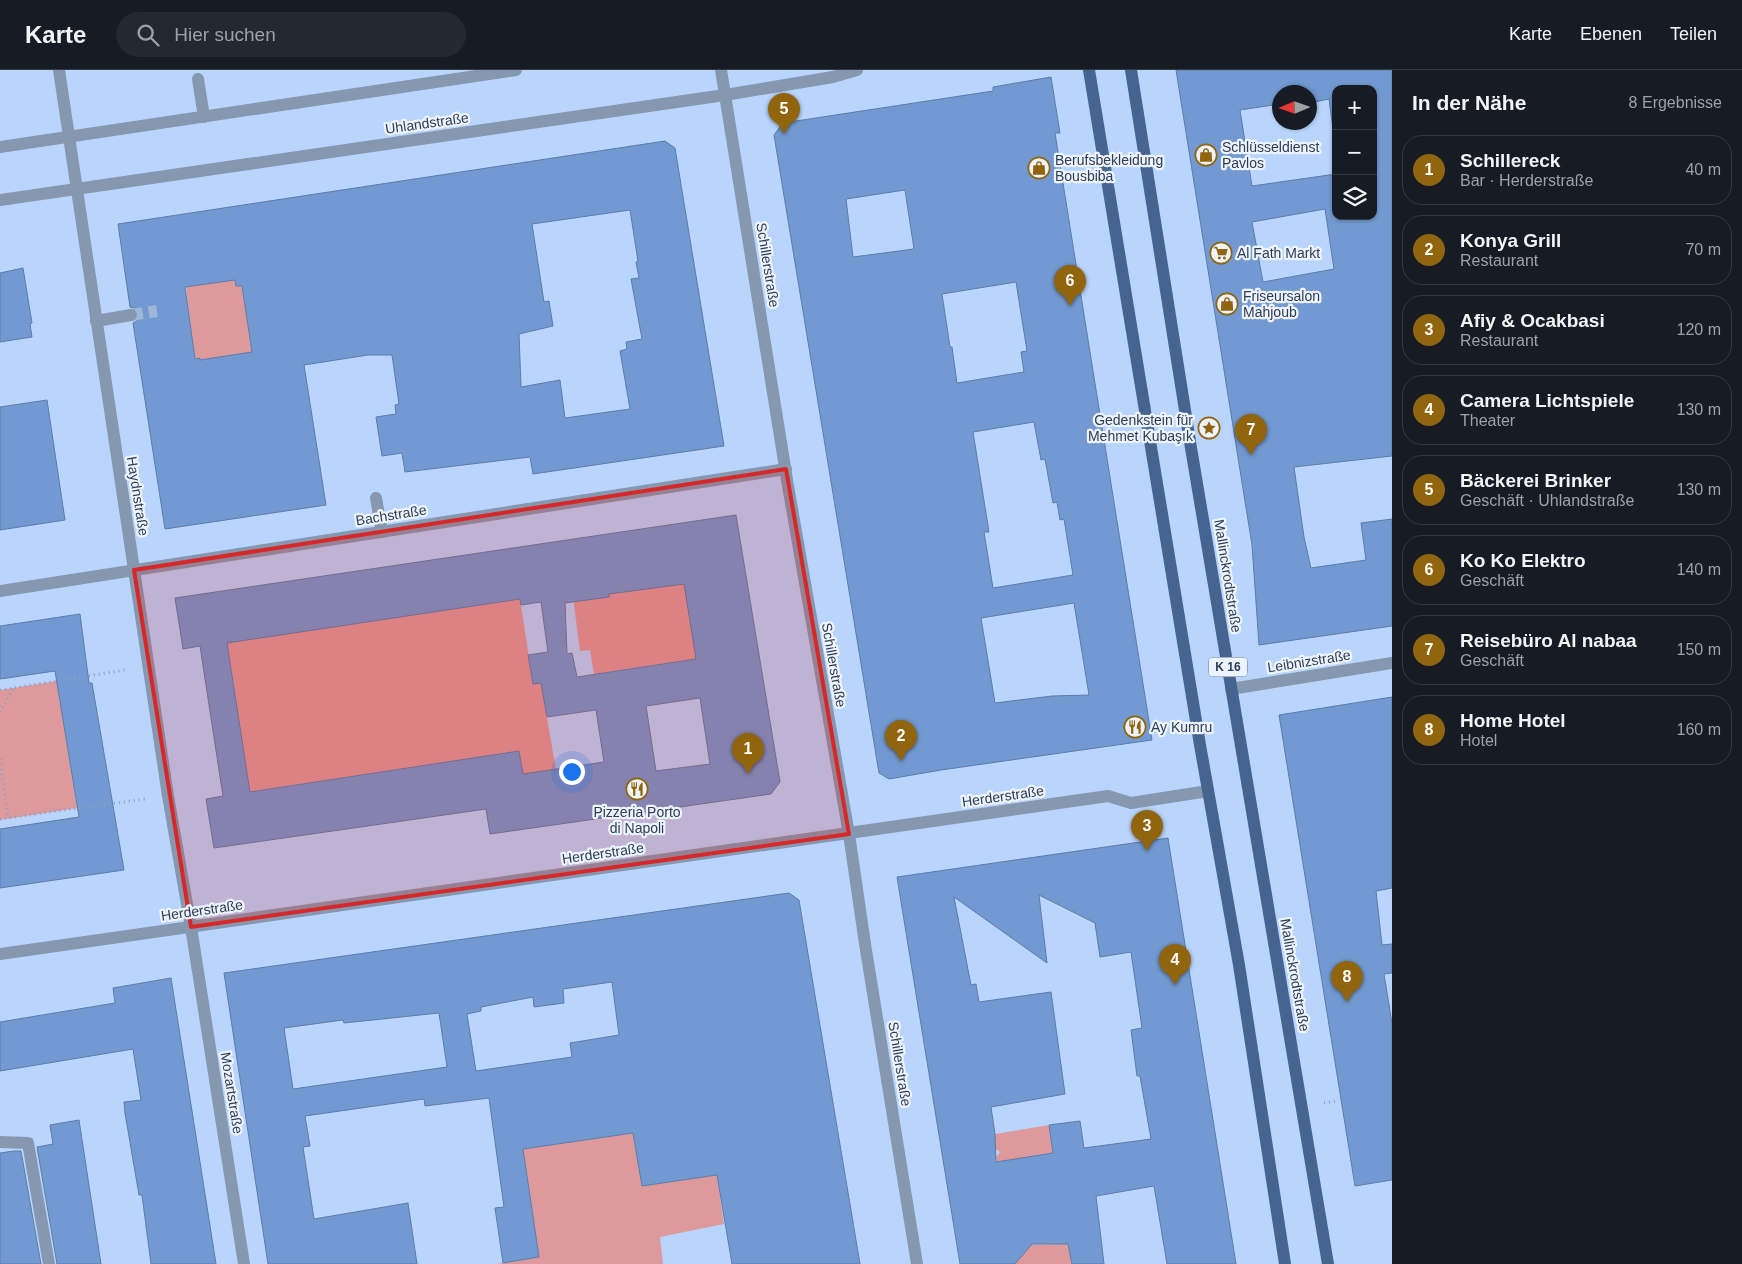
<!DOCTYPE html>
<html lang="de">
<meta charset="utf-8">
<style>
:root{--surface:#171b24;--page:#242831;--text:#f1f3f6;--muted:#9ea1a6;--line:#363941;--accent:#91650e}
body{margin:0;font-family:Arial,sans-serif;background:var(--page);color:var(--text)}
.controls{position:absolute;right:15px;top:15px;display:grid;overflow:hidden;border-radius:10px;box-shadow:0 1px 4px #0004}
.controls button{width:45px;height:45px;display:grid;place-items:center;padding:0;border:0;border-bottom:1px solid var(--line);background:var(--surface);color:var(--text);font:25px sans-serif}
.compass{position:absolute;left:1272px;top:15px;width:45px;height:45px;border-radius:50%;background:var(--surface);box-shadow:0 1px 4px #0004;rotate:268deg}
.you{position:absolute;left:571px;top:701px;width:18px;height:18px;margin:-12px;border:4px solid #fff;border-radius:50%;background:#1a73e8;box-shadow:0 0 0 8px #1a73e833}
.badge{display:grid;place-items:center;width:32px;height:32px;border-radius:50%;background:var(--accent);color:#fff;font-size:16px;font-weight:700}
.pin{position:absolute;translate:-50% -41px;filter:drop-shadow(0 1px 2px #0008)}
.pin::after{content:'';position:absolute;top:26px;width:18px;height:15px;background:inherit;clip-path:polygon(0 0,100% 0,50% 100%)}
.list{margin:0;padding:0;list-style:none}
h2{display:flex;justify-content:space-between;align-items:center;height:65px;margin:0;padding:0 20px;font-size:21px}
h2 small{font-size:16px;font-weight:400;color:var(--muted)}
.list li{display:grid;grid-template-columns:32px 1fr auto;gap:15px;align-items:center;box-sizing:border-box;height:70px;margin:0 10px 10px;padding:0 10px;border:1px solid var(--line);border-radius:20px}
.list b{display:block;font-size:19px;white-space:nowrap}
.list p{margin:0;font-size:16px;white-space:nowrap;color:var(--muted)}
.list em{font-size:16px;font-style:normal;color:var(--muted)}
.icon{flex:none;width:28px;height:28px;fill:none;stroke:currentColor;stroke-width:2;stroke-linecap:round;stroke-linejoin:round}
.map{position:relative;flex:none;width:1392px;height:1194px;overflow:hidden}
header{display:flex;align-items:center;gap:30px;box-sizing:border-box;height:70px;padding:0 25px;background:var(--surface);border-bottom:1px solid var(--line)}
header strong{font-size:24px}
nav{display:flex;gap:28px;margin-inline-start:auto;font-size:18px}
.search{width:350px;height:45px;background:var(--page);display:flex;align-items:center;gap:12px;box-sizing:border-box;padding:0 18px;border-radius:28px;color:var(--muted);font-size:19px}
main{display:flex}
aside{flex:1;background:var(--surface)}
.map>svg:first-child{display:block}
.green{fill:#de999c}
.building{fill:#7299d1;stroke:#5c7ca9;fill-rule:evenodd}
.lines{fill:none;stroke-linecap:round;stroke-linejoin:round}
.minor-tunnel{stroke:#9db7db;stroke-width:12;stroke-dasharray:12 6;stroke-linecap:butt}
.path{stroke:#89a0c1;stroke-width:3;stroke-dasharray:1 4;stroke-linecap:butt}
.minor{stroke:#8697b0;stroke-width:12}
.major{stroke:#456490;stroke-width:12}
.marked{fill:#d62828;fill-opacity:0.2;stroke:#d62828;stroke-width:4;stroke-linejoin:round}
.labels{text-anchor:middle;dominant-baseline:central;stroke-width:4.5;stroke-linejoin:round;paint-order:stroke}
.shield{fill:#edf4ff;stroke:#687485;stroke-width:1}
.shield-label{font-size:12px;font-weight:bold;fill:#2f3d51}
.street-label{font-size:14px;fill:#2f3d51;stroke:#edf4ff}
.poi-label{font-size:14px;fill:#2f3d51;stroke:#edf4ff;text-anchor:start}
</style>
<header>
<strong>Karte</strong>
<div class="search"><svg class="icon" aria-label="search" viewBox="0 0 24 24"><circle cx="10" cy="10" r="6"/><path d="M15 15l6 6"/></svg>Hier suchen</div>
<nav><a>Karte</a><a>Ebenen</a><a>Teilen</a></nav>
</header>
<main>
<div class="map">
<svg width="1392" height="1194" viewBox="0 0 1392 1194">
<rect width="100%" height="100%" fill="#b9d5fd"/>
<!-- green -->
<g class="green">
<path d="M233,192l3,24h6l10,66 -50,18 -2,-12 -8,1 -2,-35 -4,-38z"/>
<path d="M694,494l-5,53 4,23 9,18 -108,16 -4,-24 -10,1 -7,-54 21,2 15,-2v-5l50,-5z"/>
<path d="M520,529l13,85 8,-1 15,87 -33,5 -4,-24 -296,45 -4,-23 27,-5 -15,-102 -27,3 -4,-23z"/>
<path d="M57,611l20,127 -77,12v-130z"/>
<path d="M1049,1055l4,28 -16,2 2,18 -39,8 -4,-24 4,-5 -6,-4 1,-14z"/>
<path d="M634,1063l8,53 75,-11 7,49 -64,13 3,27h-166l42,-7 -16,-108z"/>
<path d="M1068,1174l4,20h-57l-5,-19z"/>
</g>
<!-- building -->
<g class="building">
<path d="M1176,0h216v386l-98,11 10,70 7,31 55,-8 -5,-37 31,-4v107l-133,19 -7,-100zM1336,19h37v127h-37v-42l-84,12 -12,-76 40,-6v-12h30v11l19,-4 7,52zM1325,139l9,60 -71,13 -11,-60z"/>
<path d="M1051,7l9,56h-5l97,607 -211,30 -52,9 -10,-6 -105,-638 9,-12 210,-32v-4zM905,120l9,59 -61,8 -7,-58zM1016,212l11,69 -6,1 3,20 -67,11 -5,-36h-2l-8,-53zM1034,352l7,38 4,-1 8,44 4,-1 3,18 4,-1 9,56 -80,13 -9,-56h5l-16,-100zM1074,533l15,92 -37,1 -57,7 -14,-85z"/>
<path d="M665,71l10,7 49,298 -191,28 -3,-17 -125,15 -3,-19 -20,3 -6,-39 20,-3 -1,-9 4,-1 -7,-49h-24l-64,10 22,140 -161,24 -32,-206 4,-2 2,-7 -2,-5 -7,-2 -12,-83zM630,140l8,51 -2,1 3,16 -8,1 11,60 -16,3 1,7 -7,2 10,58 -65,9 -5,-38 -39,7 -2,-53 34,-8 -4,-25 -5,1 -12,-78zM235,210l1,6h6l10,66 -52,8v-2l-5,1 -10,-72z"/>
<path d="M23,198l9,55 -2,1 2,13 -32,5v-69z"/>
<path d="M47,330l18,120 -65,10v-123z"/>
<path d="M736,445l44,267 -9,12 -281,40 -4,-25 -272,39 -8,-49 17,-3 -23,-150 -17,3 -8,-51zM684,514l12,75 -119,18 -5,-24 -5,1 -2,-51 44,-6v-3zM520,529l1,6 20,-3 7,50 -20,3 5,29 8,-1 6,34 49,-7 8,52 -81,12 -4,-23 -269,41 -23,-149zM700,628l10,66 -54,7 -10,-65z"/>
<path d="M80,544l9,69h3l32,187 -124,18v-59l79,-12 -24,-146 -55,8v-53z"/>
<path d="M1392,627v191l-16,3 6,54 10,-1v29l-8,1 8,49v157l-37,6 -76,-471z"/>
<path d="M1168,768l68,426h-69l-13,-78 -58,10 8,68h-32l-4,-20h-36l-17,20h-55l-63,-387zM1039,825l56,28 5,34 31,-5 11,76 -11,2 6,46h3l11,63 -67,9 -4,-27 -31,4 4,28 -57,9 -1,-28 -4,-27 74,-13 -14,-102 -72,10 -3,-18 -5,1 -17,-88 93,66z"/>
<path d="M789,823l10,7 61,364h-128l-15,-89 -75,11 -9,-53 -110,16 16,108 -36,6 -8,-55 9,-1 -15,-109 -64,8 -1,-7 -119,17 5,30 -7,1 11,72 94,-16 9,61h-149l-44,-291zM612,912l7,53 -49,8 2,14 -96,14 -9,-57 14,-3v-4l52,-10 1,10 30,-4 -1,-14zM439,943l8,54 -154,22 -9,-61 59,-8 1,3z"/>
<path d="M171,908l21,133 24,153h-65l-9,-69h-3l-14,-82 -1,-11 17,-2 -8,-51 -133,22v-49l115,-19 -2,-15z"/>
<path d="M79,1050l22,144h-44l-20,-117 16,-3 -3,-19z"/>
<path d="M14,1081h7l20,113h-41v-111z"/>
</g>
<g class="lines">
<!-- minor-tunnel -->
<path class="minor-tunnel" d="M131,245l26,-4"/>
<!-- path -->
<g class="path">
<path d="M0,620l125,-20"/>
<path d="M0,642l14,-24"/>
<path d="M0,689l8,59"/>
<path d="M0,749l145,-20"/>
<path d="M1324,1033l12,-2"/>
</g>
<!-- minor -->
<g class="minor">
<path d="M59,0l109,726 23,131 53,337"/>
<path d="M721,0l67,416 61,348 16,110 52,320"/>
<path d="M198,9l6,38"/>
<path d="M0,77l516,-77"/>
<path d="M0,130l725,-105 108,-18 24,-7"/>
<path d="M96,251l35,-6"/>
<path d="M376,428l6,34"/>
<path d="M0,521l786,-122"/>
<path d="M1231,619l161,-26"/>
<path d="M0,884l1108,-158 23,7 77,-12"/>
<path d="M0,1072l28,1 21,121"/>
</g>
<!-- major -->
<g class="major">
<path d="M1089,0l111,675 39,220 46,299"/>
<path d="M1131,0l60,378 137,816"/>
</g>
</g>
<!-- marked area -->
<path class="marked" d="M786,399l63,365 -658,93 -57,-357z"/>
<!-- icons -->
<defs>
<g id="shop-ring" transform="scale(1.125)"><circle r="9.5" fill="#edf4ff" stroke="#91650e" stroke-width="1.5"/><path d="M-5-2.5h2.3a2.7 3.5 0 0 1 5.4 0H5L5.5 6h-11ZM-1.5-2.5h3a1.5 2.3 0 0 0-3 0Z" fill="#91650e"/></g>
<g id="supermarket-ring" transform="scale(1.125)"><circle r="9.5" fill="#edf4ff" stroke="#91650e" stroke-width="1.5"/><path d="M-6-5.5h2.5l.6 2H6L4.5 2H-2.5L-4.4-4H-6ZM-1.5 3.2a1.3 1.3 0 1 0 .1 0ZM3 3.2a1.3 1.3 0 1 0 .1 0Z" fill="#91650e"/></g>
<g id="sight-ring" transform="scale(1.125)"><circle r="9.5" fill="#edf4ff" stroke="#91650e" stroke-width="1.5"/><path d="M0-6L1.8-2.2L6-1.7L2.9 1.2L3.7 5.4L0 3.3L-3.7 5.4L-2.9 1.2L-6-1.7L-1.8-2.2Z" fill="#91650e"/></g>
<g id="restaurant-ring" transform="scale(1.125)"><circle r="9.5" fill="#edf4ff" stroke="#91650e" stroke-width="1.5"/><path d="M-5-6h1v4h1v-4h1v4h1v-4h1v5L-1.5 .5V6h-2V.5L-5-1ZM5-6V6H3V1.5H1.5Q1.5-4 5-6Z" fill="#91650e"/></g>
</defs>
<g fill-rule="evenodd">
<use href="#shop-ring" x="1206" y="85"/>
<use href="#shop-ring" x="1039" y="98"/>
<use href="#supermarket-ring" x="1221" y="183"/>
<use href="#shop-ring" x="1227" y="234"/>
<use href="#sight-ring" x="1209" y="358"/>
<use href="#restaurant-ring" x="1135" y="657"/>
<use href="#restaurant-ring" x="637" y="719"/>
</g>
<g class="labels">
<!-- shield labels -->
<rect class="shield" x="1209" y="587.5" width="38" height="19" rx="4"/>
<g class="shield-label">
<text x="1228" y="597">K 16</text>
</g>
<!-- street labels -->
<g class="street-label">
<text transform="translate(427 53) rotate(-8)">Uhlandstraße</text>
<text transform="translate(768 195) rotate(81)">Schillerstraße</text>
<text transform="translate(138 426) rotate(81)">Haydnstraße</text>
<text transform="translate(391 445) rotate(-9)">Bachstraße</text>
<text transform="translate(1228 506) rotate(81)">Mallinckrodtstraße</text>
<text transform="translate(1309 591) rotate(-9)">Leibnizstraße</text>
<text transform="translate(834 595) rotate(80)">Schillerstraße</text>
<text transform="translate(1003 726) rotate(-8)">Herderstraße</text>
<text transform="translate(603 783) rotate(-8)">Herderstraße</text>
<text transform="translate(202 840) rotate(-8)">Herderstraße</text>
<text transform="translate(1295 905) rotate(80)">Mallinckrodtstraße</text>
<text transform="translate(900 994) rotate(81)">Schillerstraße</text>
<text transform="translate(232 1023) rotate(81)">Mozartstraße</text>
</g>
<!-- poi labels -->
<g class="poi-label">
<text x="1222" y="77">Schlüsseldienst<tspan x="1222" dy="16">Pavlos</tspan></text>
<text x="1055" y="90">Berufsbekleidung<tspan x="1055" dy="16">Bousbiba</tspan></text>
<text x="1237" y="183">Al Fath Markt</text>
<text x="1243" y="226">Friseursalon<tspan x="1243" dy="16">Mahjoub</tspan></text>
<text x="1193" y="350" text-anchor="end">Gedenkstein für<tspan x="1193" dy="16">Mehmet Kubaşık</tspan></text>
<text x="1151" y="657">Ay Kumru</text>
<text x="637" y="742" text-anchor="middle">Pizzeria Porto<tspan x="637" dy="16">di Napoli</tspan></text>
</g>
</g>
</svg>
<div class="controls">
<button>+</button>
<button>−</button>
<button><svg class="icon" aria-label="layers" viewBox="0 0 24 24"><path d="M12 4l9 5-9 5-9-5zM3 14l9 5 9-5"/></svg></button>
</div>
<svg class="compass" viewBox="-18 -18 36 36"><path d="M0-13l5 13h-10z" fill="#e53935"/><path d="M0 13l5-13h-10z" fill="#9ea1a6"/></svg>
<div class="you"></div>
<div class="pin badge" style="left:748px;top:704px">1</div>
<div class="pin badge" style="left:901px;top:691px">2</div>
<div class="pin badge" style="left:1147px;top:781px">3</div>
<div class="pin badge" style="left:1175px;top:915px">4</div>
<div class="pin badge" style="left:784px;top:64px">5</div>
<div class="pin badge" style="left:1070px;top:236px">6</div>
<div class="pin badge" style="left:1251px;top:385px">7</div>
<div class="pin badge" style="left:1347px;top:932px">8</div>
</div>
<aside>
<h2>In der Nähe<small>8 Ergebnisse</small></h2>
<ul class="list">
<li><span class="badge">1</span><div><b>Schillereck</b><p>Bar · Herderstraße</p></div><em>40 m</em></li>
<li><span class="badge">2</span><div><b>Konya Grill</b><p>Restaurant</p></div><em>70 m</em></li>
<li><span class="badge">3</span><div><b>Afiy &amp; Ocakbasi</b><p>Restaurant</p></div><em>120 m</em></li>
<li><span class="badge">4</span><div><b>Camera Lichtspiele</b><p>Theater</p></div><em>130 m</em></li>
<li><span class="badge">5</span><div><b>Bäckerei Brinker</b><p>Geschäft · Uhlandstraße</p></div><em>130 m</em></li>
<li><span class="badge">6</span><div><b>Ko Ko Elektro</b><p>Geschäft</p></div><em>140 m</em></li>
<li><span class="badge">7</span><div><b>Reisebüro Al nabaa</b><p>Geschäft</p></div><em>150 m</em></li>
<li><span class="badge">8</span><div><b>Home Hotel</b><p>Hotel</p></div><em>160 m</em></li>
</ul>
</aside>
</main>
